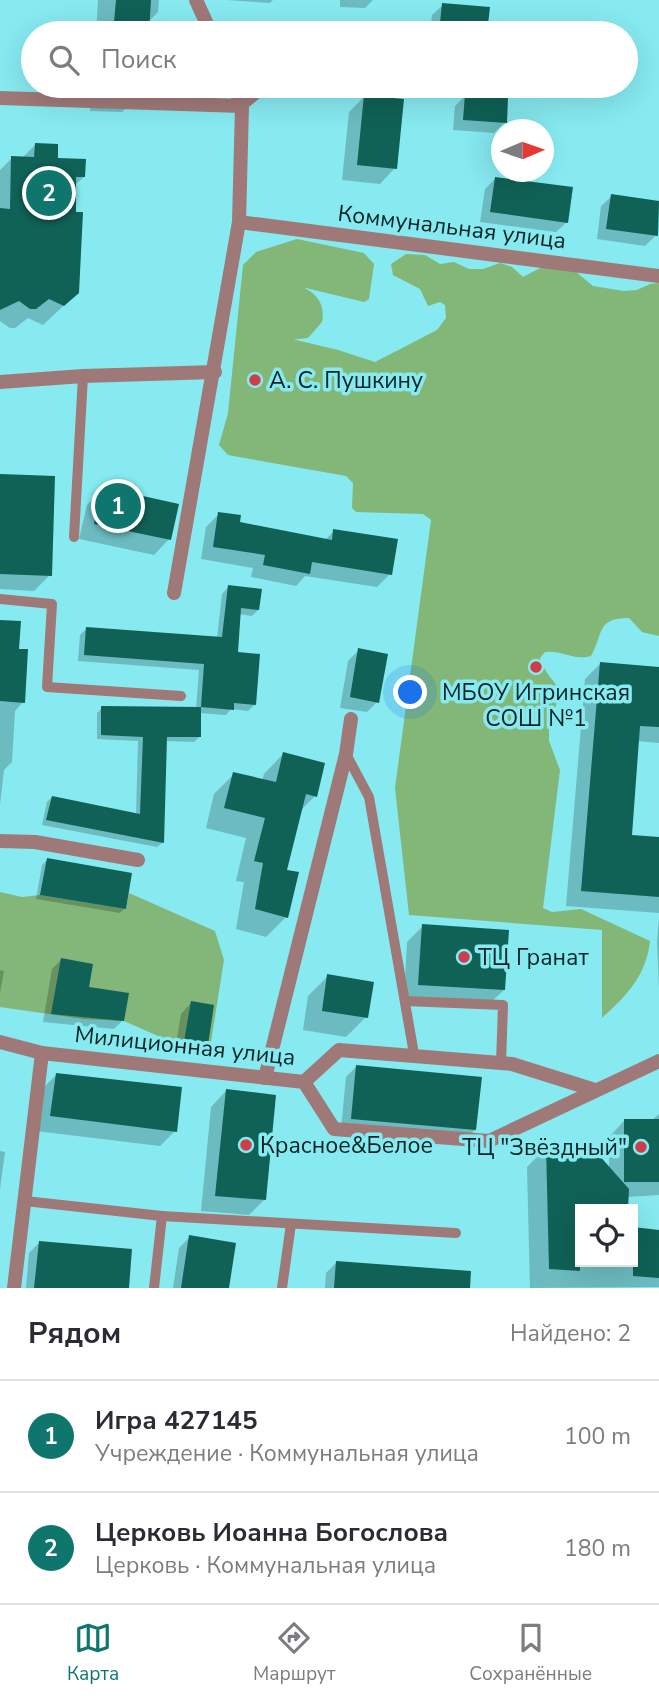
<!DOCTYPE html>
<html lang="ru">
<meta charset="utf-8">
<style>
:root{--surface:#fff;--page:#f7f7f7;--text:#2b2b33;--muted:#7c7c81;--line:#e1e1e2;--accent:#0f766e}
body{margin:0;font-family:"Nunito Sans",sans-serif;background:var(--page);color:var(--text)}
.controls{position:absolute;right:21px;bottom:21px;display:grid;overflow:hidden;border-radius:0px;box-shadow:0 7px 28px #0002}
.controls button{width:63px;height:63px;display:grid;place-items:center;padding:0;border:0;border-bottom:2px solid var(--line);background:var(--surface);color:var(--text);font:35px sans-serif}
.compass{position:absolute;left:491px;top:119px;width:63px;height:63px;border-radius:50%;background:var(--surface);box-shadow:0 7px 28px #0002;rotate:88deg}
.you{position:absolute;left:411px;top:693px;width:24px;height:24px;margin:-18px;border:5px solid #fff;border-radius:50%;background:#1a73e8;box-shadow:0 0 0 10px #1a73e833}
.badge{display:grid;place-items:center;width:46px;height:46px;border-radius:50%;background:var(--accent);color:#fff;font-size:23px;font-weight:700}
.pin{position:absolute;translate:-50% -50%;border:4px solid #fff;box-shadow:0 2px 7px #0006}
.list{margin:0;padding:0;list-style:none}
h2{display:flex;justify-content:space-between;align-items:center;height:91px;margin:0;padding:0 28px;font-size:30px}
h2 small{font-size:23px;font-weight:400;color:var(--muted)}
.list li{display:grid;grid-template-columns:46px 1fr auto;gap:21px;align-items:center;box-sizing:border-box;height:112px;padding:0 28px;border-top:2px solid var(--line)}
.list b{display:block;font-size:26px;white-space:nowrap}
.list p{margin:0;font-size:23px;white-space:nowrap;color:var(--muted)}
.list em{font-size:23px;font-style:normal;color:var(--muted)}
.icon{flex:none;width:38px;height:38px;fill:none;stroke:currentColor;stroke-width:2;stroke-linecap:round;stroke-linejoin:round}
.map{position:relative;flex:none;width:659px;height:1288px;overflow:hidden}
.search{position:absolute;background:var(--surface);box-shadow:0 7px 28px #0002;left:21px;right:21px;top:21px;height:77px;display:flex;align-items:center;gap:18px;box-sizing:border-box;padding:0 24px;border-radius:38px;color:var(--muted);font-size:26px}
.sheet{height:315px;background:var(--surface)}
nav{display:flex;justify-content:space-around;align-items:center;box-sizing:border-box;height:98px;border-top:2px solid var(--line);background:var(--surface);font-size:19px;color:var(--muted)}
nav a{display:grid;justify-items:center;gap:4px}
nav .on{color:var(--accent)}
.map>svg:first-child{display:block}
.green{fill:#83b679}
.forest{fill:#82b777}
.shadow{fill:#0003}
.building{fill:#106156}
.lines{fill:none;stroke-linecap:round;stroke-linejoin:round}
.lane{stroke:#9f7978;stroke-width:10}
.street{stroke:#9f7978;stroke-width:14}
.poi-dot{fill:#ce3e4a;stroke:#86eaf0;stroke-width:2.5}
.labels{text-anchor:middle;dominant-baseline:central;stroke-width:7;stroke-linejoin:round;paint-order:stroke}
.street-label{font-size:23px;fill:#032426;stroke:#86eaf0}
.poi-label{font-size:23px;fill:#032426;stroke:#86eaf0;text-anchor:start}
</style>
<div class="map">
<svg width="659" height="1288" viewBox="0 0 659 1288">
<rect width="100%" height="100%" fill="#86eaf0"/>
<!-- green -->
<g class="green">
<path d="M302,287c16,7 23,18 20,35l-14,16 -19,2 -8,-4 -6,-39z"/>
<path d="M0,892l22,5 18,-2 86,14 3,-16 86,38 9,29 -14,88 -43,-8 -43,-19 -40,-2 -84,-12z"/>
</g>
<!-- forest -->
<path class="forest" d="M297,239l67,14 10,11 -5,35 -5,3 -58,-14 -8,1 -15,15 1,26 4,8 50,12 37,12 62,-32 9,-12 -1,-13 -5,-3 -12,4 -8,-17 -27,-14 -2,-11 15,-10 19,1 15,9 14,-2 15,7h14l17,-6 12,4 11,10 19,-10 33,4 18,15 31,5 13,-1 13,-6 9,-1v353l-17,-4 -13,-14c-33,0 -25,15 -38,38 -17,5 -29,-6 -46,-4l-5,6c3,13 14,22 21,34l-12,32v17l11,29 -17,138 9,4 29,-3 69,32c-4,35 -23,54 -48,77v-88l-193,-15 -14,-127 36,-268 -8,-6 -67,-2 -4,-4 1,-25 -7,-7 -118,-21 -9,-10 9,-32 15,-148 13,-13z"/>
<!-- shadow -->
<g class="shadow">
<path d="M98,0h61l-1,12 -10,10 -1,11h-51z"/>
<path d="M227,0h46l-3,3z"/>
<path d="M340,0h33l-8,8 -25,-1z"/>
<path d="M443,5l45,4 -2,24h-56l2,-18z"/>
<path d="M92,86h51l-1,6 -20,20 -32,-1z"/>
<path d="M365,96l30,72 -15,16 -38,-4 7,-68z"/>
<path d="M465,96l40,26 -11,11 -41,-3 2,-24z"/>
<path d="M36,144l48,33 -10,9 4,106 -35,33 -15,-7 -13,10h-5l-10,-7v-151l12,-12h10z"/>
<path d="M496,178l71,44 -11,10 -76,-10 5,-33z"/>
<path d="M612,196l47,7 -3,32 -11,11 -48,-7 4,-33z"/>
<path d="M0,476l50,99 -16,16 -34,-2z"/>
<path d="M102,489l67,50 -15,16 -75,-16 8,-34z"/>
<path d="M219,514l19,10 87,16 9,-9 56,43 -13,13 -72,-11 -9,10 -45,-9 2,-9 -52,-9 5,-32z"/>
<path d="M228,587l30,23 -6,6 -13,-2 -3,39 19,51 -7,7 -17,-2 -5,6 -27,-2v24l-5,5 -29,-1 -3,102 -5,4 -115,-22 5,-23 5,-5 84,18 2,-74 -41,-2v-26l5,-5 94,1 3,-39 -121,-9 2,-26 7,-7 130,10 5,-44z"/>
<path d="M0,622l18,29 5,51 -8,9 -3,51 -8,8 -4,35z"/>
<path d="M359,650l18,52 -10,10 -27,-4 8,-47z"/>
<path d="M600,664l59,5v74l-22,-2 -7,96 29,2v74l-93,-7 19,-227z"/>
<path d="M283,754l32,42 -15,15 -15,60 1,46 -20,20 -30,-8 8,-47 -8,-1 10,-43 -40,-10 8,-34 20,-20 28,7 2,-7z"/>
<path d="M47,860l78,48 -5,5 -84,-14 6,-34z"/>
<path d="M659,917v72l-2,-47z"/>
<path d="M423,926l81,64 -16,15 -84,-5 3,-58z"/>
<path d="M61,960l62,60 -9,9 -71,-7 9,-53z"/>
<path d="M0,970l4,1 -4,22z"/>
<path d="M328,976l38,41 -20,20 -43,-7 5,-34z"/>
<path d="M191,1003l15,41 -11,10 -20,-3 6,-37z"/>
<path d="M356,1067l119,63 -11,10 -123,-11 5,-52z"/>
<path d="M56,1075l119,56 -15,15 -124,-15 5,-41z"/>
<path d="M226,1091l38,109 -15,15 -48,-4 10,-104z"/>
<path d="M659,1114v81l-32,2v12h-47v53h53v-33l26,2v56l-129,1 -3,-121 20,-20 62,22v-32l15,-16h27z"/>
<path d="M0,1151l5,1 -5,37z"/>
<path d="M190,1237l37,51h-54l6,-40z"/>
<path d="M39,1243l88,45h-101l3,-35z"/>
<path d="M337,1262l131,26h-143l1,-15z"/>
</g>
<!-- building -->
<g class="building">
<path d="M116,0h35l-2,33h-36z"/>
<path d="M442,3l48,4 -3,26h-48z"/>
<path d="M465,94l43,3 -1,26 -44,-3z"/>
<path d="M364,95l40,4 -7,70 -40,-4z"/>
<path d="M35,143l23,1v14l28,1 -1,18h-9v35h7l-4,81 -15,13 -15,-7 -13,10h-6l-11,-8 -19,9v-102l10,1 1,-53 23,1z"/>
<path d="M495,177l78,10 -5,36 -78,-11z"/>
<path d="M611,194l48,7 -1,35 -52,-7z"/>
<path d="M0,474l55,2 -3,100 -52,-2z"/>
<path d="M102,487l77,17 -8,36 -77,-16z"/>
<path d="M218,512l23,3 -1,7 92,18 1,-11 65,10 -6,36 -80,-13 -2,12 -47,-9 2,-10 -52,-8z"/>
<path d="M228,585l34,4 -3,21 -18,-2 -3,44 22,2 -4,51 -22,-2v7l-33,-3 3,-43 -120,-9 2,-28 136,10z"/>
<path d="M0,620l21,1 -2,28h9l-3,54 -25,-2z"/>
<path d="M358,648l30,6 -9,49 -29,-6z"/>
<path d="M600,662l59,5v60l-19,-1 -8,109 27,2v60l-78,-6z"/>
<path d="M101,706l100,1v30h-34l-3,106 -118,-23 6,-24 88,18 3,-77 -42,-2z"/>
<path d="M283,752l42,11 -8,34 -11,-3 -19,76 12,2 -11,46 -33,-9 8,-46 -9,-2 11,-43 -41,-10 9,-36 43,10z"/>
<path d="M47,858l85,15 -6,36 -86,-14z"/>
<path d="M422,924l87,6 -4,60 -87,-5z"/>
<path d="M61,958l32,6 -4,23 40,6 -5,28 -73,-7z"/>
<path d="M327,974l47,8 -6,36 -46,-7z"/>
<path d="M191,1001l23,4 -6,40 -24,-4z"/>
<path d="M356,1065l126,12 -6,53 -125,-11z"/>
<path d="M56,1073l126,14 -5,45 -127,-16z"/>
<path d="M226,1089l50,6 -10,105 -51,-4z"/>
<rect x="624" y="1119" width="35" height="63"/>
<path d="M546,1145h44l39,44 -1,20h-48v62l-31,-2z"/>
<path d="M633,1227l26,3v48l-26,-2z"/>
<path d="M189,1235l47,8 -7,45h-48z"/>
<path d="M39,1241l93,8 -3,39h-95z"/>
<path d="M336,1261l135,10 -1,17h-136z"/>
</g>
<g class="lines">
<!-- lane -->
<g class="lane">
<path d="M242,106l25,-20"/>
<path d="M74,537l9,-161"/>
<path d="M0,599l52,5 -5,83 134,9"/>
<path d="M346,754l23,43 45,257"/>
<path d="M405,1001l98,4 -2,58"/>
<path d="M25,1201l137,15 294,17"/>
<path d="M154,1288l8,-72"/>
<path d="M282,1288l9,-64"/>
</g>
<!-- street -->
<g class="street">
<path d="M196,0l15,33"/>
<path d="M0,98l242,8"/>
<path d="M239,222l420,54"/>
<path d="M0,382l83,-6 132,-4"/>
<path d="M174,593l65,-371 3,-116 -9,-20"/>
<path d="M0,841l35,1 103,18"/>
<path d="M0,1042l42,11 262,29 30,47 155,12 170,-80"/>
<path d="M265,1078l81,-324 5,-35"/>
<path d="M304,1082l35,-32 173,14 83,26"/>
<path d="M14,1288l28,-235"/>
</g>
</g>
<!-- markers -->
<g class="poi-dot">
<circle cx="255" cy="380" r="7"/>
<circle cx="536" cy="667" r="7"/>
<circle cx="464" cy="957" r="7"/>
<circle cx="246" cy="1145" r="7"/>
<circle cx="641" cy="1147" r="7"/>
</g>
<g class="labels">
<!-- street labels -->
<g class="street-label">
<text transform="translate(452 227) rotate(7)">Коммунальная улица</text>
<text transform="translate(185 1046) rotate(6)">Милиционная улица</text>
</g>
<!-- poi labels -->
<g class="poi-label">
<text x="269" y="380">А. С. Пушкину</text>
<text x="536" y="692" text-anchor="middle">МБОУ Игринская<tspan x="536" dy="26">СОШ №1</tspan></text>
<text x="478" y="957">ТЦ Гранат</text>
<text x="260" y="1145">Красное&amp;Белое</text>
<text x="627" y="1147" text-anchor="end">ТЦ "Звёздный"</text>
</g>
</g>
</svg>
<div class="controls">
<button><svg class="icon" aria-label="locate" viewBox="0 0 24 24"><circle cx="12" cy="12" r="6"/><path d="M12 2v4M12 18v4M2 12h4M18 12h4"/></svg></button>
</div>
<svg class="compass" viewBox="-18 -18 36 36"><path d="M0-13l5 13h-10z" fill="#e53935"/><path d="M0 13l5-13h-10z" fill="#7c7c81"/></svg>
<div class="you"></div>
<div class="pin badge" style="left:118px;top:506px">1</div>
<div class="pin badge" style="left:49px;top:193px">2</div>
<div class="search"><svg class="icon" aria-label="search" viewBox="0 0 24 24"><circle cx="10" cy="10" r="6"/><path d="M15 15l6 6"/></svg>Поиск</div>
</div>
<section class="sheet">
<h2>Рядом<small>Найдено: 2</small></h2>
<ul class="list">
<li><span class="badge">1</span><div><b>Игра 427145</b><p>Учреждение · Коммунальная улица</p></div><em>100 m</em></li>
<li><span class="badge">2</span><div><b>Церковь Иоанна Богослова</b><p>Церковь · Коммунальная улица</p></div><em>180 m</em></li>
</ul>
</section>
<nav>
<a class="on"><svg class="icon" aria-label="map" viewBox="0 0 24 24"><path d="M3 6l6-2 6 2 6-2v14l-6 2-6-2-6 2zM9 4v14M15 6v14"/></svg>Карта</a>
<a><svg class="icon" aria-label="directions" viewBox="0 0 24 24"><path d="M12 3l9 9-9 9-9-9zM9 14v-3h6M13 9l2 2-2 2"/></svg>Маршрут</a>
<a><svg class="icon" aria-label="saved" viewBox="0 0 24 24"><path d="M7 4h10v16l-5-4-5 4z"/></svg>Сохранённые</a>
</nav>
